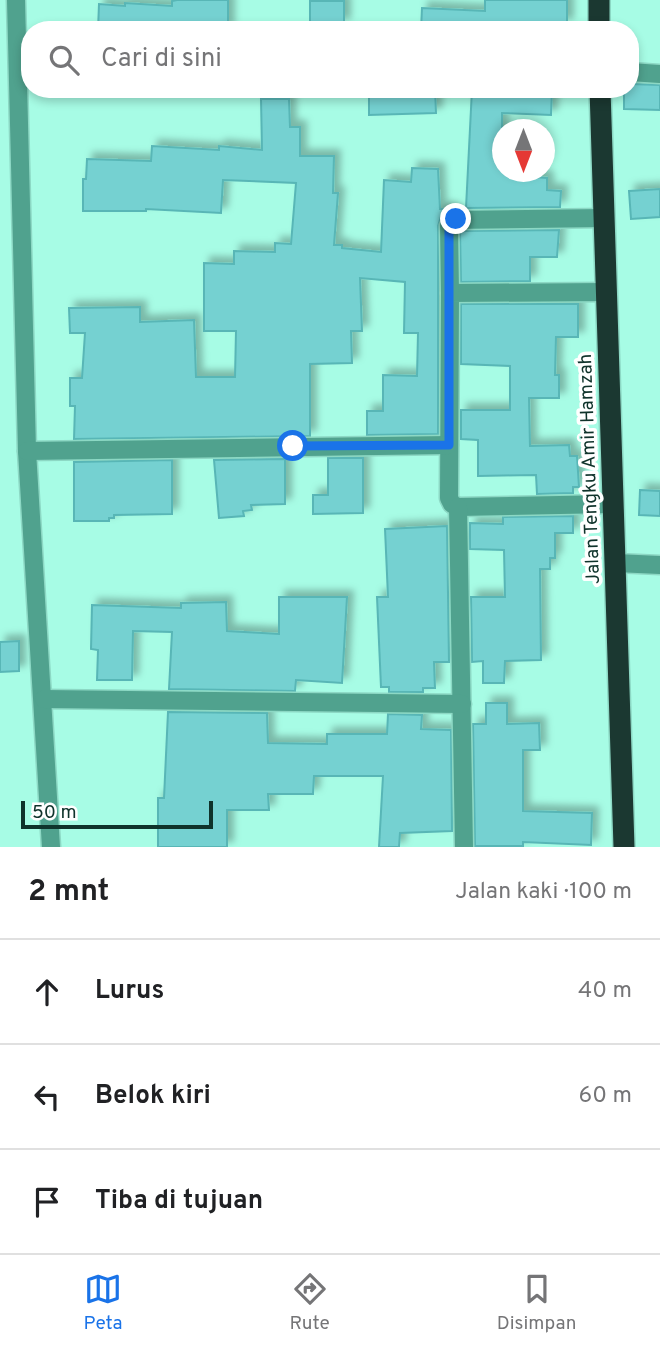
<!DOCTYPE html>
<html lang="id">
<meta charset="utf-8">
<style>
:root{--surface:#fff;--page:#f2f2f2;--text:#202124;--muted:#757577;--line:#e0e0e0;--accent:#1a73e8}
body{margin:0;font-family:Overpass,sans-serif;background:var(--page);color:var(--text)}
.compass{position:absolute;left:492px;top:119px;width:63px;height:63px;border-radius:50%;background:var(--surface);box-shadow:0 4px 10px #0003;rotate:180deg}
.scale{position:absolute;left:21px;bottom:18px;width:192px;box-sizing:border-box;padding-left:7px;border:4px solid #0f332b;border-top:0;font-size:19px;line-height:24px;white-space:nowrap;color:#0f332b;-webkit-text-stroke:5px #fff;paint-order:stroke}
.stop{position:absolute;width:21px;height:21px;margin:-16px;border:5px solid #1a73e8;border-radius:50%;background:#fff}
.stop.end{background:#1a73e8;border-color:#fff;box-shadow:0 2px 7px #0008}
.list{margin:0;padding:0;list-style:none}
h2{display:flex;justify-content:space-between;align-items:center;height:91px;margin:0;padding:0 28px;font-size:30px}
h2 small{font-size:23px;font-weight:400;color:var(--muted)}
.list li{display:grid;grid-template-columns:46px 1fr auto;gap:21px;align-items:center;box-sizing:border-box;height:105px;padding:0 28px;border-top:2px solid var(--line)}
.list b{display:block;font-size:26px;white-space:nowrap}
.list em{font-size:23px;font-style:normal;color:var(--muted)}
.icon{flex:none;width:38px;height:38px;fill:none;stroke:currentColor;stroke-width:2;stroke-linecap:round;stroke-linejoin:round}
.map{position:relative;flex:none;width:660px;height:847px;overflow:hidden}
.search{position:absolute;background:var(--surface);box-shadow:0 4px 10px #0003;left:21px;right:21px;top:21px;height:77px;display:flex;align-items:center;gap:18px;box-sizing:border-box;padding:0 24px;border-radius:28px;color:var(--muted);font-size:26px}
.sheet{height:406px;background:var(--surface)}
nav{display:flex;justify-content:space-around;align-items:center;box-sizing:border-box;height:98px;border-top:2px solid var(--line);background:var(--surface);font-size:19px;color:var(--muted)}
nav a{display:grid;justify-items:center;gap:4px}
nav .on{color:var(--accent)}
.map>svg:first-child{display:block}
.building{fill:#74d1d1;stroke:#58b6b6;stroke-width:2;filter:url(#shadow)}
.lines{fill:none;stroke-linecap:round;stroke-linejoin:round}
.minor-casing{stroke:#8cd8c4;stroke-width:21}
.highway-casing{stroke:#8cd8c4;stroke-width:24}
.minor{stroke:#50a28e;stroke-width:18}
.highway{stroke:#1b3831;stroke-width:21}
.route{stroke:#1a73e8;stroke-width:9}
.labels{text-anchor:middle;dominant-baseline:central;stroke-width:7;stroke-linejoin:round;paint-order:stroke}
.street-label{font-size:19px;fill:#0f332b;stroke:#fff}
</style>
<div class="map">
<svg width="660" height="847" viewBox="0 0 660 847">
<defs>
<filter id="shadow"><feDropShadow dx="6" dy="-6" stdDeviation="3.5" flood-color="#0004"/></filter>
</defs>
<rect width="100%" height="100%" fill="#a7fce5"/>
<!-- building -->
<g class="building">
<path d="M177,0h51v30h-130l1,-26 26,2v-3l47,3v-5z"/>
<path d="M485,0h82v24h-14v6h-132l1,-22 63,3z"/>
<rect x="310" y="1" width="34" height="23"/>
<path d="M630,84l30,1v25l-36,-1v-20h6z"/>
<path d="M369,89h66l1,24 -67,2z"/>
<path d="M472,89h80l-1,26 -49,-2v59h18v4l27,2v12l14,1 -1,16 -94,1z"/>
<path d="M261,99h28l1,28h10v29h34l-1,37h5l-4,52h8v3l39,4 3,-72 27,2 1,-14 26,1 2,40h10l-8,5 -4,12v208l-71,1v-24h16v-36l34,1 1,-43h-14l1,-51 -45,-4 2,53h-11l1,32 -42,1v72l-236,3 1,-33h-5v-28h12l3,-45h-15l-1,-25 71,-1v15l54,-2 2,57h39l1,-46h-32v-68l30,1v-13l41,1v-9l16,1 5,-61 -73,-3 -2,33 -75,-4v2h-63v-32h3l1,-20 64,2 1,-15 67,4v-4l43,4z"/>
<path d="M660,189v28l-29,2 -2,-28z"/>
<path d="M559,230l-2,27h-27v24l-69,1 -1,-51z"/>
<path d="M461,304h117v33h-22l-1,38h4v23h-30l1,48 39,-1 1,11h7l2,31h-6v6l-36,1 -1,-19 -58,1v-36l-17,-1v-29h49v-44l-49,-2z"/>
<path d="M328,458h35v55l-50,1v-19h15z"/>
<path d="M285,459v45l-34,1 1,5 -9,1 1,5 -25,2 -5,-58z"/>
<path d="M172,460v54l-58,1v3h-5v3h-35v-59z"/>
<path d="M640,490l20,1v25l-21,-1z"/>
<path d="M573,516v17h-18v25h-5v11h-10l1,91 -36,1 -1,22h-21v-22l-11,1 -1,-65h34l-1,-47 -34,-1v-26l33,1v-7z"/>
<path d="M447,526l2,136h-15l1,26h-12v4h-34v-5h-8l-4,-90h11l-3,-68z"/>
<path d="M279,597h68l-5,86 -46,-3 -1,11 -126,-2 3,-57 -39,-1 -1,49h-35l1,-30 -7,-1 1,-44 89,3v-5l45,-1 1,29 52,3z"/>
<path d="M19,641v30l-19,1v-30z"/>
<path d="M486,703h21v21l32,-1 1,27h-17v61l69,2 -1,32 -68,-3v4h-48l-2,-122h13z"/>
<path d="M168,712l99,1 1,30 59,1v-10h60l1,-20 34,1 -1,14 30,1 1,101 -52,2 -1,14h-20l4,-71h-69l-1,18h-45l1,16h-42v37h-69v-49h6z"/>
</g>
<g class="lines">
<!-- minor casing -->
<g class="minor-casing">
<g id="minor">
<path d="M16,0l11,451 24,396"/>
<path d="M630,72l30,2"/>
<path d="M607,292l-157,1 -1,205 3,6 6,3 154,-3"/>
<path d="M450,293l-1,-67 3,-6 152,-2"/>
<path d="M27,451l422,-6"/>
<path d="M458,507l6,340"/>
<path d="M616,563l44,2"/>
<path d="M44,699l418,5"/>
</g>
</g>
<!-- highway casing -->
<g class="highway-casing">
<g id="highway">
<path d="M599,0v30"/>
<path d="M600,89l24,758"/>
</g>
</g>
<!-- minor -->
<use href="#minor" class="minor"/>
<!-- highway -->
<use href="#highway" class="highway"/>
</g>
<g class="lines">
<!-- route -->
<path class="route" d="M293,446l156,-1v-219l1,-4 6,-3"/>
</g>
<g class="labels">
<!-- street labels -->
<g class="street-label">
<text transform="translate(590 469) rotate(-92)">Jalan Tengku Amir Hamzah</text>
</g>
</g>
</svg>
<svg class="compass" viewBox="-18 -18 36 36"><path d="M0-13l5 13h-10z" fill="#e53935"/><path d="M0 13l5-13h-10z" fill="#757577"/></svg>
<div class="scale">50 m</div>
<div class="stop" style="left:293px;top:446px"></div>
<div class="stop end" style="left:456px;top:219px"></div>
<div class="search"><svg class="icon" aria-label="search" viewBox="0 0 24 24"><circle cx="10" cy="10" r="6"/><path d="M15 15l6 6"/></svg>Cari di sini</div>
</div>
<section class="sheet">
<h2>2 mnt<small>Jalan kaki · 100 m</small></h2>
<ul class="list">
<li><svg class="icon" aria-label="ahead" viewBox="0 0 24 24"><path d="M12 20V5M6 11l6-6 6 6"/></svg><div><b>Lurus</b></div><em>40 m</em></li>
<li><svg class="icon" aria-label="left" viewBox="0 0 24 24"><path d="M17 20v-9H6M10 6l-5 5 5 5"/></svg><div><b>Belok kiri</b></div><em>60 m</em></li>
<li><svg class="icon" aria-label="arrive" viewBox="0 0 24 24"><path d="M6 21V4h12l-3 4 3 4H6"/></svg><div><b>Tiba di tujuan</b></div></li>
</ul>
</section>
<nav>
<a class="on"><svg class="icon" aria-label="map" viewBox="0 0 24 24"><path d="M3 6l6-2 6 2 6-2v14l-6 2-6-2-6 2zM9 4v14M15 6v14"/></svg>Peta</a>
<a><svg class="icon" aria-label="directions" viewBox="0 0 24 24"><path d="M12 3l9 9-9 9-9-9zM9 14v-3h6M13 9l2 2-2 2"/></svg>Rute</a>
<a><svg class="icon" aria-label="saved" viewBox="0 0 24 24"><path d="M7 4h10v16l-5-4-5 4z"/></svg>Disimpan</a>
</nav>
